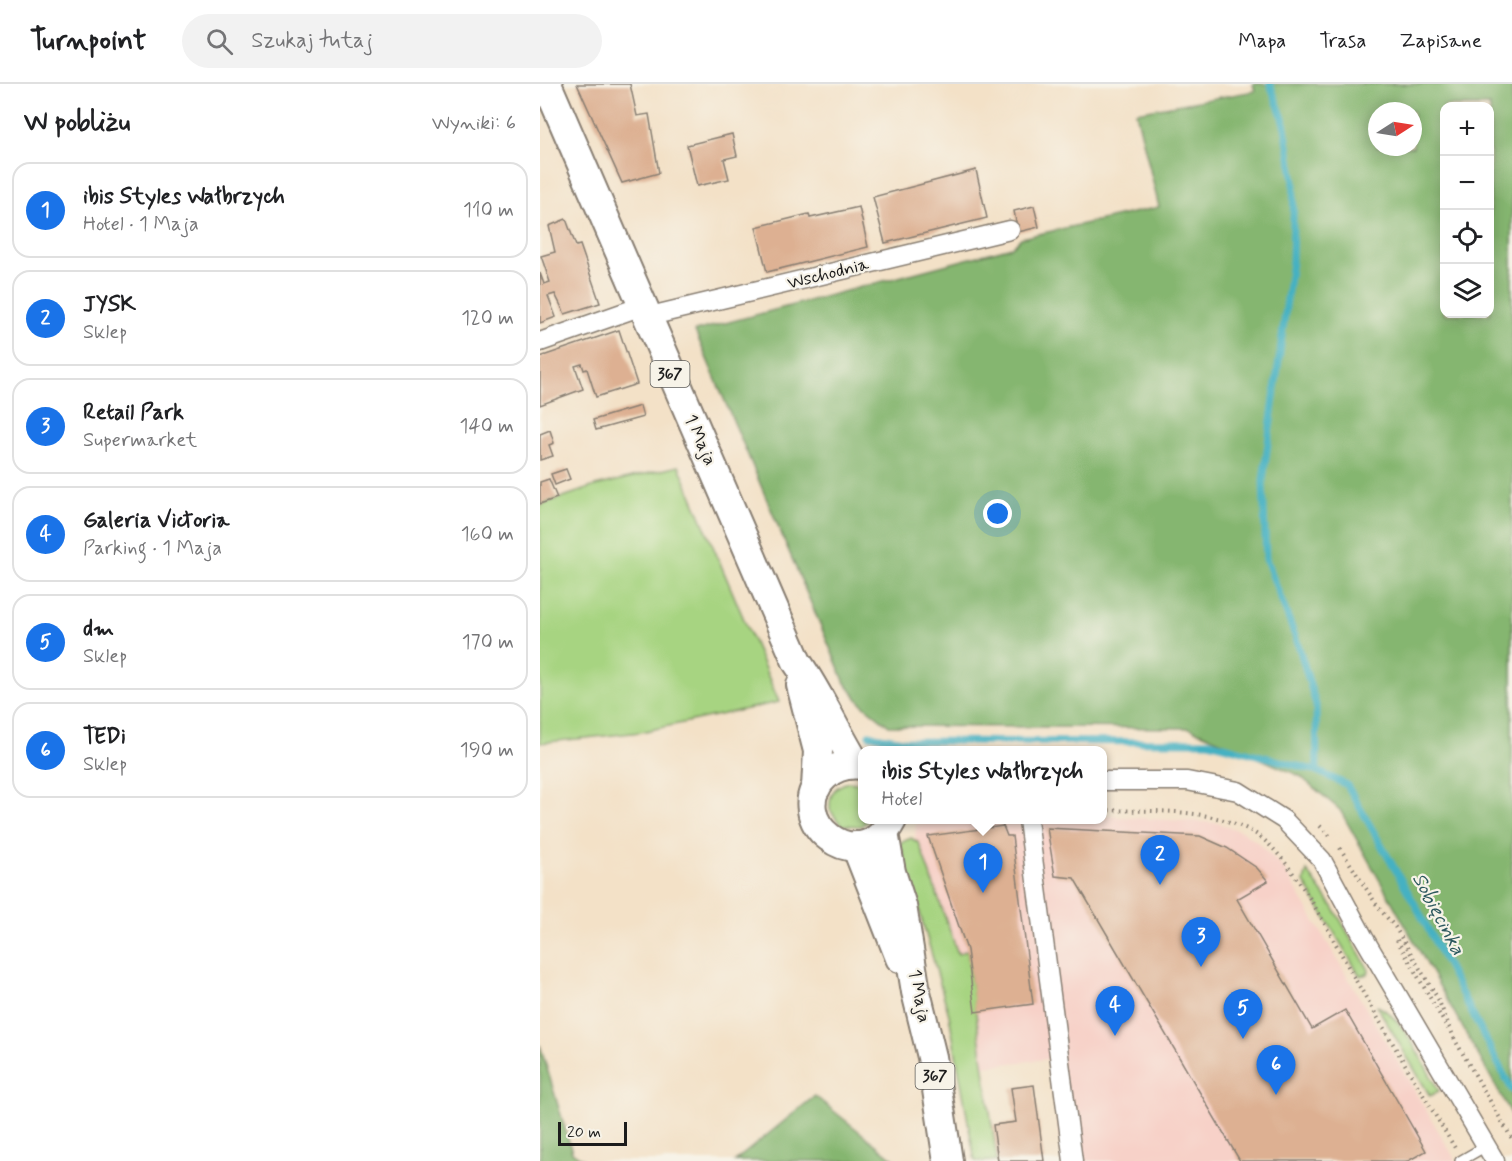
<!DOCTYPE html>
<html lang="pl">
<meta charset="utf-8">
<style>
:root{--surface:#fff;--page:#f2f2f2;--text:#202124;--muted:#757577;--line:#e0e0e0;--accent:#1a73e8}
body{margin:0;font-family:Mynerve,sans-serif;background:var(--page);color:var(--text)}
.controls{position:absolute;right:18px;top:18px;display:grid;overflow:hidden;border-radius:12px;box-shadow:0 3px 15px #0003}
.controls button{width:54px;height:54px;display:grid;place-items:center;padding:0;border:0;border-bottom:2px solid var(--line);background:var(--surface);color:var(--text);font:30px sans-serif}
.compass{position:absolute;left:828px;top:18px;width:54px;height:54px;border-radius:50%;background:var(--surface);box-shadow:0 3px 15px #0003;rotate:78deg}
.scale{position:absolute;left:18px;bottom:15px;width:69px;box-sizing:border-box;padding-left:6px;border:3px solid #1c1c1c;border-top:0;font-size:16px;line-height:21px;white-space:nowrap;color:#1c1c1c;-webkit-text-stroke:4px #f7f3e8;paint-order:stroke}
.you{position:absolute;left:458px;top:430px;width:21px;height:21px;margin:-15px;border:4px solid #fff;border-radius:50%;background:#1a73e8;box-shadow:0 0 0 9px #1a73e833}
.badge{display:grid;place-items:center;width:39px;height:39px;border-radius:50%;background:var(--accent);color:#fff;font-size:20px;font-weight:700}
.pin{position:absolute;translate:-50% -50px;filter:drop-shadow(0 2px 3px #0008)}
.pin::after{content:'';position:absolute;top:32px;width:21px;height:18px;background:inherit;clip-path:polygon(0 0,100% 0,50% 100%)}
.popup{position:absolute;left:318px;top:662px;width:249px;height:78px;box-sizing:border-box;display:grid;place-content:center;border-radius:12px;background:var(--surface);filter:drop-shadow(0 2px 4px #0005);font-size:20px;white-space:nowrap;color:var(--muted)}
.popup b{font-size:22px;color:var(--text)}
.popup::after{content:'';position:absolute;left:50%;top:100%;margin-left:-12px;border:12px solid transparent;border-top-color:var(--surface)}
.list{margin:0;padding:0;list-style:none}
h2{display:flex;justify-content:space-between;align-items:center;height:78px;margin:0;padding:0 24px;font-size:26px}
h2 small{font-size:20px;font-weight:400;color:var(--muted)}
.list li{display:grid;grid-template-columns:39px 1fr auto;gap:18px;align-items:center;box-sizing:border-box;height:96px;margin:0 12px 12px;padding:0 12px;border:2px solid var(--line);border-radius:18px}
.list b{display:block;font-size:22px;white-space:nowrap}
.list p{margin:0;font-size:20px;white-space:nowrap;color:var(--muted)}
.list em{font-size:20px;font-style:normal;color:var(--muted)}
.icon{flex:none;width:33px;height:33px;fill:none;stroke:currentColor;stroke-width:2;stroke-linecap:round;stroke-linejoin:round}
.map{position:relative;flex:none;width:972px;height:1077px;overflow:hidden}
header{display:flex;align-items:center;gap:36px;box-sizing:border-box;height:84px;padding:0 30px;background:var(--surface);border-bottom:2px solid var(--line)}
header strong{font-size:28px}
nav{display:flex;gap:33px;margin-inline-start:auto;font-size:21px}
.search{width:420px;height:54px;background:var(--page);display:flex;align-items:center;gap:15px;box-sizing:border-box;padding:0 21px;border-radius:33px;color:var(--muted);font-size:22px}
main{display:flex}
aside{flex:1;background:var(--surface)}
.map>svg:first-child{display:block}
.built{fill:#f7d1c8}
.green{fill:#a7d481;stroke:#62784e;stroke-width:1.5}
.forest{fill:#85b66f;stroke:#506946;stroke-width:1.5;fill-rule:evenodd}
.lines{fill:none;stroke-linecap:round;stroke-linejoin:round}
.stream{stroke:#45b1c2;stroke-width:7}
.building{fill:#ddb092}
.service-casing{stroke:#887e72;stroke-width:12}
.minor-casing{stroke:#887e72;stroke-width:21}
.primary-casing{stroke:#887e72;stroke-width:32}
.path{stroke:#887e72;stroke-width:4;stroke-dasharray:1.5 4.5;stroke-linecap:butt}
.service{stroke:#fff;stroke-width:9}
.minor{stroke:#fff;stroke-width:18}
.primary{stroke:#fff;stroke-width:28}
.labels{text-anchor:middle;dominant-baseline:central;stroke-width:4.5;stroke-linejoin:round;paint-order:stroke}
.shield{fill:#f7f3e8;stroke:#5e5c59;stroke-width:1.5}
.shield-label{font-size:16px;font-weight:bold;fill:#1c1c1c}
.street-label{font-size:18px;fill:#1c1c1c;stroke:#f7f3e8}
.water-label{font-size:20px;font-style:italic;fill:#2c585e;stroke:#f7f3e8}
</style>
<header>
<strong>Turnpoint</strong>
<div class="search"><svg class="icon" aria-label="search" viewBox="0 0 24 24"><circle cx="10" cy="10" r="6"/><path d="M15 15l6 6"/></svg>Szukaj tutaj</div>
<nav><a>Mapa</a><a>Trasa</a><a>Zapisane</a></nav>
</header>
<main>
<aside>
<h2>W pobliżu<small>Wyniki: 6</small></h2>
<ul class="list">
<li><span class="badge">1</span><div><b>ibis Styles Wałbrzych</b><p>Hotel · 1 Maja</p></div><em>110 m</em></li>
<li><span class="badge">2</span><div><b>JYSK</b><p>Sklep</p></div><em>120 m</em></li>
<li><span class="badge">3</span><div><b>Retail Park</b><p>Supermarket</p></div><em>140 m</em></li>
<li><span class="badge">4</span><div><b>Galeria Victoria</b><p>Parking · 1 Maja</p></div><em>160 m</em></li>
<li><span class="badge">5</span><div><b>dm</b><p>Sklep</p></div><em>170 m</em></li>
<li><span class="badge">6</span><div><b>TEDi</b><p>Sklep</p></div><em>190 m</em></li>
</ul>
</aside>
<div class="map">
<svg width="972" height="1077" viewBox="0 0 972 1077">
<rect width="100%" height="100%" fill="#f7f3e8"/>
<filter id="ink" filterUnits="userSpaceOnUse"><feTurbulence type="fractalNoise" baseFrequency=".0167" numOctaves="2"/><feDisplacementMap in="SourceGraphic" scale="12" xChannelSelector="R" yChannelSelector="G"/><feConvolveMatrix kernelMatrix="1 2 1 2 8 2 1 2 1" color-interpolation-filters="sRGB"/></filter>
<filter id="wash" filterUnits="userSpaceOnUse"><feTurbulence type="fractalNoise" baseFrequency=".008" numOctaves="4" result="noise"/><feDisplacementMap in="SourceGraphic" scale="24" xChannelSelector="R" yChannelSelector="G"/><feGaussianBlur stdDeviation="1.35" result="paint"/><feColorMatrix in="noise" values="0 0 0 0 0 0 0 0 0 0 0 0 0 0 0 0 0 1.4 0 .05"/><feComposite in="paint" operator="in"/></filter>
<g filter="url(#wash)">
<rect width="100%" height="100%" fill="#f3e1c7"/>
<!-- built -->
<path class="built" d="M563,732l114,7 24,8 16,11 27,27 172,292h-393l-15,-102 -66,7 -6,-48 -61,-178 1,-16 38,-4h149z"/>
<!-- green -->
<g class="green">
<path d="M139,382l100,236 -138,30 -101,11v-238l55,-19z"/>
<path d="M308,698l15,2v36h6l-8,6 -20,-1 -11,-15c-1,-15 3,-23 18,-28z"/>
<path d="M371,754l8,5 39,111 9,-4 30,211h-22l-26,-146 -49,-172z"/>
<path d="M767,787l26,36 36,63 -1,4 -8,2 -56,-94z"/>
<path d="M837,922c26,10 48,61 62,85l-9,5z"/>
</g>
<!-- forest -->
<g class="forest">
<path d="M713,0h259v1031l-172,-305 -40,-34 -110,-48 -301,-2 -27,-22 -17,-21 -150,-352 317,-84 9,-9 138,-31 -23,-95 119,-21zM904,22h46v208h-46zM837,27h36v36h-36z"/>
<path d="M0,961l32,107 13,9h-45z"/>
<path d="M275,1012l81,65h-161z"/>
</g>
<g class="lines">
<!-- stream -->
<g class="stream">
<path d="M730,0l14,37 10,61 -2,79 -29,220 3,78 32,85 18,61 1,66"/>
<path d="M329,651l34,6 306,1 108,29 30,14 69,121 96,184"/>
</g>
</g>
<g id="blocks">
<!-- building -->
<g class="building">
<path d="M37,0h53l7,32 12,-2 10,59 -37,10z"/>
<path d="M192,50l5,22 -13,3 5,20 -32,7 -10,-41z"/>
<path d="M436,86l11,48 -102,25 -12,-46z"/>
<path d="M494,122l5,21 -21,5 -4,-21z"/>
<path d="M319,123l9,40 -101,25 -11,-45 53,-13 1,4z"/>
<path d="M26,135l10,27 4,-1 20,58 -35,11 -10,-20 -7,2 8,21 -16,6v-50l4,11 6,-2 -9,-26 14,-4 -6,-26z"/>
<path d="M79,246l18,54 -41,13 -9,-28 -3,1 -2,-6 -7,2 8,23 -43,16v-48z"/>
<path d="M100,322l3,11 -47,13 -3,-10z"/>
<path d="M10,346l4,13 -5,2 4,11 -13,4v-26z"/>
<path d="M26,385l4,10 -15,6 -4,-11z"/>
<path d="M9,395l8,19 -17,6v-22z"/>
<path d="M463,742l4,10h5l21,168 -58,8 -8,-62 -39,-114z"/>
<path d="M507,744l153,8 27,12 30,20 11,13 -31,18 75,130 33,-19 81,141 -18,10h-168l-166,-283 -19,-2z"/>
<path d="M494,1001l10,76h-46l-5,-36 23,-3 -5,-34z"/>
</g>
</g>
</g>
<g filter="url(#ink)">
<use href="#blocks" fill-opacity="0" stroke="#887e72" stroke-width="1.5"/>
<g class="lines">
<!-- service casing -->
<g class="service-casing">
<path id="service" d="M920,1077l26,-15"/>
</g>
<!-- minor casing -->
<g class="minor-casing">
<g id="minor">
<path d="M106,233l364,-87"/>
<path d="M0,258l102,-36"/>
<path d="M563,697h84l51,10 46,29 38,40 42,78 131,223"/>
<path d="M488,736l45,341"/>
</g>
</g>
<!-- primary casing -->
<g class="primary-casing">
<g id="primary">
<path d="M7,0l250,578c23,33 38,68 59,102"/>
<path d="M261,601l17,66 -2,37"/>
<path d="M323,681c-14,-2 -28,1 -38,11 -45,41 34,108 67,44"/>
<path d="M344,749l7,39 11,34 14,86 16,65 16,104"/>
<path d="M316,762l44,112"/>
</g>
</g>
<!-- path -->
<g class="path">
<path d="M563,726c49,2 103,-3 148,21 39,20 82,109 104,148 33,56 66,113 100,169"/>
<path d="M780,742l12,12"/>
<path d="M800,764l38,59 17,20 43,72 17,41 57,99"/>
<path d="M857,856l51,89"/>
</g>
<!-- service -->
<use href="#service" class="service"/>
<!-- minor -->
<use href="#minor" class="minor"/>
<!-- primary -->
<use href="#primary" class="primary"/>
</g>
</g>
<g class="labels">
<!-- shield labels -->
<g class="shield">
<rect x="110.5" y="277" width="39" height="26" rx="4.5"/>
<rect x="375.5" y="979" width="39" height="26" rx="4.5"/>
</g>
<g class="shield-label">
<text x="130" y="290">367</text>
<text x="395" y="992">367</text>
</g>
<!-- street labels -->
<g class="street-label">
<text transform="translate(288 190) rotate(-14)">Wschodnia</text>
<text transform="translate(160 356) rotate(66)">1 Maja</text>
<text transform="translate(379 912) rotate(79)">1 Maja</text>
</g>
<!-- water labels -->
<g class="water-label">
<text transform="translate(898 830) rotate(62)">Sobięcinka</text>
</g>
</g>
</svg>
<div class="controls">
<button>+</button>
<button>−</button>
<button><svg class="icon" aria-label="locate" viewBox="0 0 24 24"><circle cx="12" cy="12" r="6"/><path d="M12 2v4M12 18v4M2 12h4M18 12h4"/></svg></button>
<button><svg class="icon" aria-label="layers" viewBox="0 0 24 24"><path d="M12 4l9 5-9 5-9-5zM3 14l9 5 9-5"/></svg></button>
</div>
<svg class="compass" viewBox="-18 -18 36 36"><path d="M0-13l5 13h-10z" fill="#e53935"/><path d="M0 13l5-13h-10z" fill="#757577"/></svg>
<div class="scale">20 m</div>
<div class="you"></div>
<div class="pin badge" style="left:443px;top:809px">1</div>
<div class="popup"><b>ibis Styles Wałbrzych</b>Hotel</div>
<div class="pin badge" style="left:620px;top:801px">2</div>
<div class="pin badge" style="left:661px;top:883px">3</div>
<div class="pin badge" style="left:575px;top:952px">4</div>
<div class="pin badge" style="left:703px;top:955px">5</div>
<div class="pin badge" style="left:736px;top:1011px">6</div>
</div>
</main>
